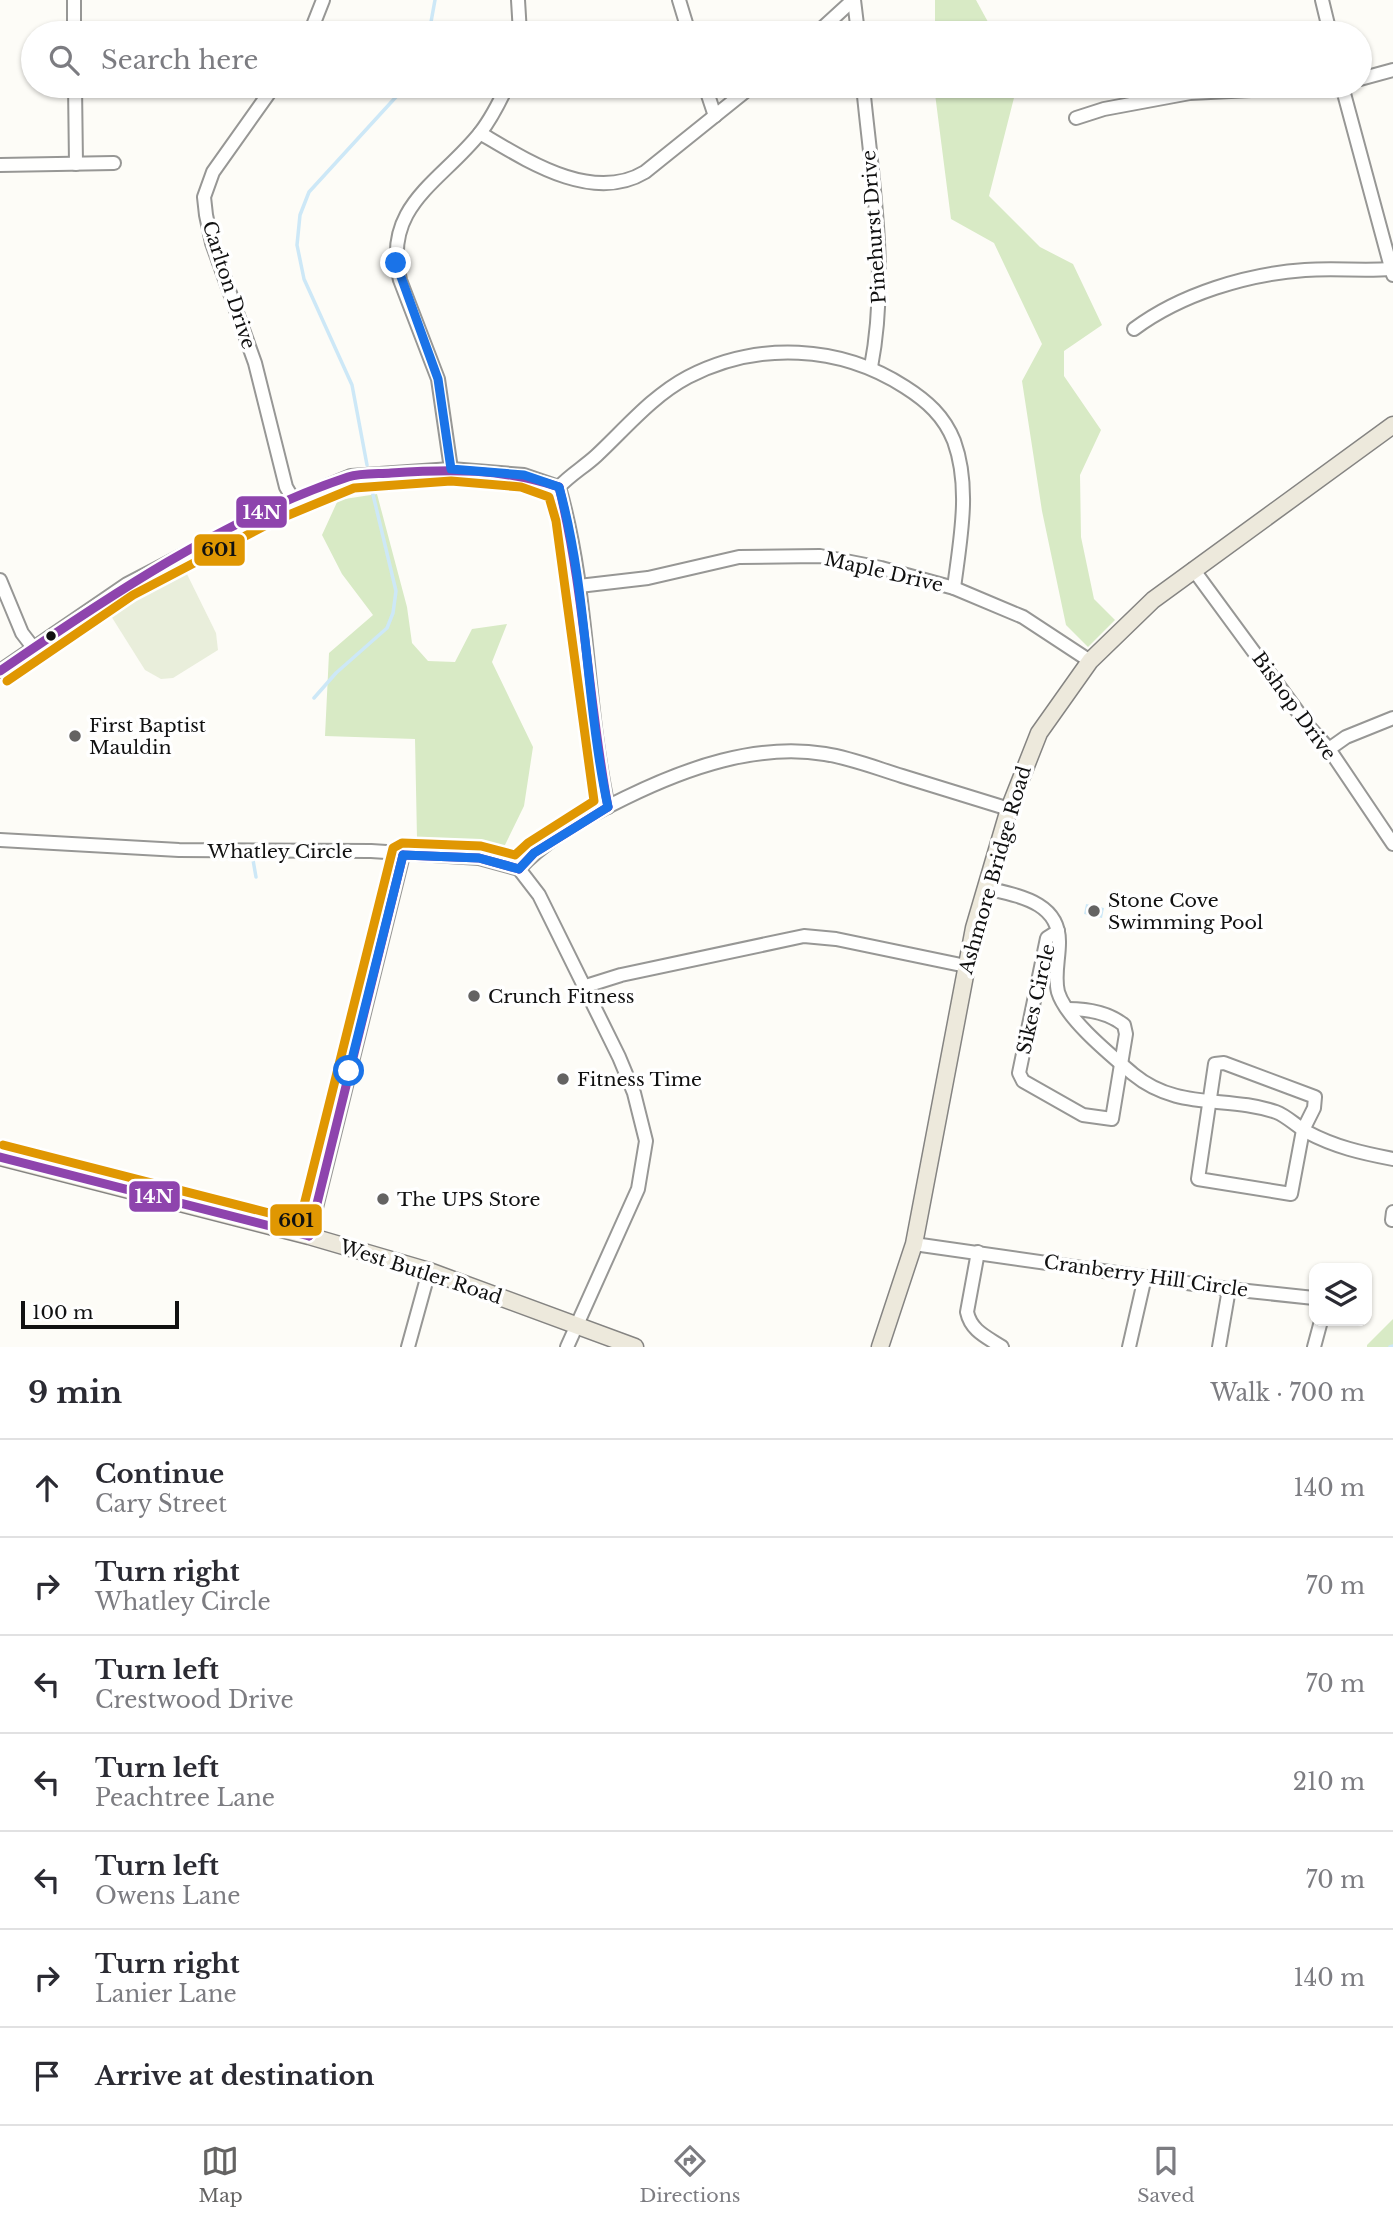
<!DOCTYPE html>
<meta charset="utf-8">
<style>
:root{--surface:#fff;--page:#f7f7f7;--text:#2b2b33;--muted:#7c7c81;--line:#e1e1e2;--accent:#646362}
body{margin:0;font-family:"Libre Baskerville",serif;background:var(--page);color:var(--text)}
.controls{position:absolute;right:21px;bottom:21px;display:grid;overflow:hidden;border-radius:14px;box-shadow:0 2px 5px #0004}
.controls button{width:63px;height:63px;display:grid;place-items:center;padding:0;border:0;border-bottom:2px solid var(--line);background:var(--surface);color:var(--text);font:35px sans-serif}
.scale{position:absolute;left:21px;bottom:18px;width:158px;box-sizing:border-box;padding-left:7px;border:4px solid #111;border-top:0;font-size:19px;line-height:24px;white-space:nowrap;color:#111;-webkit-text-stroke:5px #fff;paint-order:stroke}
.stop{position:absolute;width:21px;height:21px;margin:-16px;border:5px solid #1a73e8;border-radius:50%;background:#fff}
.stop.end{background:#1a73e8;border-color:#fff;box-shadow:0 2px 7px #0008}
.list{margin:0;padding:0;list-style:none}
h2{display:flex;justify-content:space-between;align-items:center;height:91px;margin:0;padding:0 28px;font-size:30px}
h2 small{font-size:23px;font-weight:400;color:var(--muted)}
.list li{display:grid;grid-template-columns:46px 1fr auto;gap:21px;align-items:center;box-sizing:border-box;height:98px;padding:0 28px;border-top:2px solid var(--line)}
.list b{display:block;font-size:26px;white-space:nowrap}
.list p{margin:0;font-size:23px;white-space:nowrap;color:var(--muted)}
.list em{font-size:23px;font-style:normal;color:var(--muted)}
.icon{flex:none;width:38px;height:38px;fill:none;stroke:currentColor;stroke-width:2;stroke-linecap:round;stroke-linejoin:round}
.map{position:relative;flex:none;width:1393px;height:1347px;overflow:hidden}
.search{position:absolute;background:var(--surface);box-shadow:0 2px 5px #0004;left:21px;right:21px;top:21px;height:77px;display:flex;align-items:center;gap:18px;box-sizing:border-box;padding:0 24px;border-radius:38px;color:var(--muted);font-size:26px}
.sheet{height:777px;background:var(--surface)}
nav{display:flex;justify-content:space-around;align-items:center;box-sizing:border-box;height:98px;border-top:2px solid var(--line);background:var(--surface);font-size:19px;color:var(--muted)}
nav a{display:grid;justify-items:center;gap:4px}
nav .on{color:var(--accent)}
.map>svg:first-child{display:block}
.forest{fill:#d8eac5}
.cemetery{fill:#e9eedb}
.water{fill:#cde8f7}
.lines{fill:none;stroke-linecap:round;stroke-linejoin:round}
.stream{stroke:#cde8f7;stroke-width:3.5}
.minor-casing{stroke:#979795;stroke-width:16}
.major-casing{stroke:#858482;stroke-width:19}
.minor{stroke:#fffffe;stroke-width:12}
.major{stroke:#ede9dc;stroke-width:16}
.bus-1-casing{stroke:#fff;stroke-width:14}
.bus-2-casing{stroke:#fff;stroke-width:14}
.bus-1{stroke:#8e44ad;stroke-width:9}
.bus-2{stroke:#e09702;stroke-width:9}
.route{stroke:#1a73e8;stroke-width:9}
.bus-dot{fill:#111;stroke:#fff;stroke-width:2.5}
.poi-dot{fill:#646362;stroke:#fff;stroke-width:2.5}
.labels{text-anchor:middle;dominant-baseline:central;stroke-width:7;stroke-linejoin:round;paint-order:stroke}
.street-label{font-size:19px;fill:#111;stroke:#fff}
.poi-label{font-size:19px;fill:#111;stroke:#fff;text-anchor:start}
.line-badge{stroke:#fff;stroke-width:2.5}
.badge-label{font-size:19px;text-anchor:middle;font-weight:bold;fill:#fff}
.pale-badge-label{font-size:19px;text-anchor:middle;font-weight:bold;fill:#111}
</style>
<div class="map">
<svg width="1393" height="1347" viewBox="0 0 1393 1347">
<rect width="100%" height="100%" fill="#fdfcf7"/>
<!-- forest -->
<g class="forest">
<path d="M935,0h41l18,33h-59z"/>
<path d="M934,86h83l-28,110 51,51 33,17 29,61 -38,26v25l37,54 -21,45 1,62 13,62 21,21 -27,27 -22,-22 -24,-114 -20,-130 20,-37 -48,-101 -43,-24z"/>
<path d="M377,494l30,113 5,36 16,18 27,1 17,-33 35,-5 -15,38 41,85 -9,59 -21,43 -86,-11 -2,-99 -90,-3 4,-83 44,-38 -31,-41 -20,-39 16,-35z"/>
<path d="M1393,1319v28h-26v-2z"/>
</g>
<!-- cemetery -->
<path class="cemetery" d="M183,566l33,67 2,17 -45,28 -12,1 -16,-9 -39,-62 29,-20z"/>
<!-- water -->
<path class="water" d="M1086,904l18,4 -2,10 -18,-4z"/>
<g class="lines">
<!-- stream -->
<g class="stream">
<path d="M429,33l6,-33"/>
<path d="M367,465l-15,-80 -48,-106 -7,-34 3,-30 9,-23 97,-106"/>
<path d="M314,698l22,-25 51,-45 6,-15 3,-22 -26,-109"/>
<path d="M253,860l3,17"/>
<path d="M1390,1347l3,-1"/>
</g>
<!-- minor casing -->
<g class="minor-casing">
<g id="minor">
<path d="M74,0v33"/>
<path d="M518,0l2,33"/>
<path d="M679,0l10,33"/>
<path d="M854,0l4,33"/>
<path d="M1322,0l8,33"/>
<path d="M310,33l13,-33"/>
<path d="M817,33l36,-33"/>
<path d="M1360,79l33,-9"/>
<path d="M75,86l1,78"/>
<path d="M274,86l-61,86 -9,25 2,18 6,28 43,120 31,124 7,12"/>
<path d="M705,86l10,30"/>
<path d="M863,86c9,93 26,188 8,281"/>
<path d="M1342,86l51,189"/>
<path d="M1076,118l28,-9 86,-16 139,-7"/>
<path d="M480,133c46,27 112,71 165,39l107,-86"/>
<path d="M0,165l114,-2"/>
<path d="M1134,329c47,-35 113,-55 171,-59 29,-2 58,1 86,-1"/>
<path d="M451,469l-13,-90 -38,-99c-18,-74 41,-98 80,-147 11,-14 20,-32 27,-47"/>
<path d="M559,487c11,-12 25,-20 37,-31 29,-27 56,-60 92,-79 70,-36 152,-32 217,10 22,14 39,29 49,54 17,47 6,99 0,147"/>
<path d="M559,487c30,104 26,214 49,320"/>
<path d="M1193,569l116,158 20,22 64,95"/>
<path d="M0,580l22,53 13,17"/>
<path d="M579,586l69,-8 91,-21 81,-1 61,12 73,20 69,29 67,44"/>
<path d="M0,671l127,-87 142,-74 82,-34 100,-7 73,6 35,12"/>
<path d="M1329,749l17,-12 47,-19"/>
<path d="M0,840l179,10 192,1 108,7 40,11 20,26 80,162 15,36 12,48 -8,48 -71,158"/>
<path d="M519,869c27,-30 69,-53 106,-71 61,-30 131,-55 200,-44 26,4 51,14 77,22 35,11 71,22 107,33"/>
<path d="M986,888c33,8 74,14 73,55 0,16 -5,33 -1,49 8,27 54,64 75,82 45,37 93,21 143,38 11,4 20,14 31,20 28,15 55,21 86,27"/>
<path d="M1058,931l-11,7 -28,135 4,8 60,34 29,4 14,-85 -2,-9c-15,-12 -37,-16 -56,-16"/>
<path d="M586,986l35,-11 183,-39 32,3 130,27"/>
<path d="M1224,1063l91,34 -1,11 -11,22 -12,64 -93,-15 17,-115z"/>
<path d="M1392,1220l1,-8"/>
<path d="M309,1236l94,-381"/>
<path d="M914,1244l315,45 85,9"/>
<path d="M978,1252l-11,60c4,19 20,25 35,35"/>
<path d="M408,1347l21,-76"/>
<path d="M1129,1347l16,-70"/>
<path d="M1219,1347l10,-58"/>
<path d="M1314,1347l7,-26"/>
</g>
</g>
<!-- major casing -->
<g class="major-casing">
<g id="major">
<path d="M0,1157l309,79 120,35 206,76"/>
<path d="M880,1347l34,-103 60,-316 35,-119 30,-76 51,-72 63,-61 240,-175"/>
</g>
</g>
<!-- minor -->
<use href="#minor" class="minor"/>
<!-- major -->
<use href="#major" class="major"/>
<!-- bus-1 casing -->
<g class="bus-1-casing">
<g id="bus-1">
<path d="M559,487c26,105 29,214 49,320"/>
<path d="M0,671c106,-73 225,-153 348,-194 13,-4 29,-3 43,-4 59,-4 111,-5 168,14"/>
<path d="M403,855l76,3 40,11"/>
<path d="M519,869l15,-16 74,-46"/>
<path d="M0,1157l309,79"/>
<path d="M309,1236l94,-381"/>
</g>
</g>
<!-- bus-2 casing -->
<g class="bus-2-casing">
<path id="bus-2" d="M3,1145l297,76 93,-373 9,-5 79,3 34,9 13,-12 66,-42 -38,-280 -7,-24 -28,-10 -70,-6 -97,7 -80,33 -141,74 -126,86"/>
</g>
<!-- bus-1 -->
<use href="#bus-1" class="bus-1"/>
<!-- bus-2 -->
<use href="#bus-2" class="bus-2"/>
</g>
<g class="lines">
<!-- route -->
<path class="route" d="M349,1071l54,-216 76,3 40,11 15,-16 74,-46c-23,-106 -20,-216 -49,-320l-35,-12 -73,-6 -13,-90 -42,-116"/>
</g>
<!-- markers -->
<circle class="bus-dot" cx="51" cy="636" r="6"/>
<g class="poi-dot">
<circle cx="75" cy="736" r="7"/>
<circle cx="1094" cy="911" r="7"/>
<circle cx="474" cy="996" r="7"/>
<circle cx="563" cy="1079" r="7"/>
<circle cx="383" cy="1199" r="7"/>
</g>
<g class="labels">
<!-- street labels -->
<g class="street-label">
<text transform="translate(874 227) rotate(-94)">Pinehurst Drive</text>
<text transform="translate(229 285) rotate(72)">Carlton Drive</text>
<text transform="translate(884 572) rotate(13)">Maple Drive</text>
<text transform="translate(1294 706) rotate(54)">Bishop Drive</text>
<text x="280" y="851">Whatley Circle</text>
<text transform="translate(995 870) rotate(-74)">Ashmore Bridge Road</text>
<text transform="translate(1036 999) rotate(-77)">Sikes Circle</text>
<text transform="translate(421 1272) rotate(18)">West Butler Road</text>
<text transform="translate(1146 1276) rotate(8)">Cranberry Hill Circle</text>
</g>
<!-- poi labels -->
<g class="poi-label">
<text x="89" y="725">First Baptist<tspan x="89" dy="22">Mauldin</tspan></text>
<text x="1108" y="900">Stone Cove<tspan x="1108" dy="22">Swimming Pool</tspan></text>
<text x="488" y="996">Crunch Fitness</text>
<text x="577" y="1079">Fitness Time</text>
<text x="397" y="1199">The UPS Store</text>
</g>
</g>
<g class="line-badge">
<rect x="235" y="495" width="53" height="34" rx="7" fill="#8e44ad"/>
<rect x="193" y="533" width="53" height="34" rx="7" fill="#e09702"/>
<rect x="128" y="1180" width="53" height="33" rx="7" fill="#8e44ad"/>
<rect x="269" y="1203" width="54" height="34" rx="7" fill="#e09702"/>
</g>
<g class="badge-label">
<text x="262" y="519">14N</text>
<text x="154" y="1203">14N</text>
</g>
<g class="pale-badge-label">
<text x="219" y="556">601</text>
<text x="296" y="1227">601</text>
</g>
</svg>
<div class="controls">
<button><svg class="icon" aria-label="layers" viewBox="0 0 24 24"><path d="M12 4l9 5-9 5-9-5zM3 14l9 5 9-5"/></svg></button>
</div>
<div class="scale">100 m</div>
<div class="stop" style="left:349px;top:1071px"></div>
<div class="stop end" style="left:396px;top:263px"></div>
<div class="search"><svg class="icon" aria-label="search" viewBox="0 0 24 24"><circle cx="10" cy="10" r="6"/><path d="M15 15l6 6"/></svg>Search here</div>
</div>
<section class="sheet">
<h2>9 min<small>Walk · 700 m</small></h2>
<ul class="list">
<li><svg class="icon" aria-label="ahead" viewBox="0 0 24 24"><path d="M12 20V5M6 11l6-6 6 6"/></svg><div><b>Continue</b><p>Cary Street</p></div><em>140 m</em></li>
<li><svg class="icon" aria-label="right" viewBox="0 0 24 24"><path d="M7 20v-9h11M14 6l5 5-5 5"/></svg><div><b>Turn right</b><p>Whatley Circle</p></div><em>70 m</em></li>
<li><svg class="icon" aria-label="left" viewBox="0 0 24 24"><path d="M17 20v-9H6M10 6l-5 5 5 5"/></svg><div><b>Turn left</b><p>Crestwood Drive</p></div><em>70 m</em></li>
<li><svg class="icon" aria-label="left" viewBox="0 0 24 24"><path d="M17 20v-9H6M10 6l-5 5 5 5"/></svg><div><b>Turn left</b><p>Peachtree Lane</p></div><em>210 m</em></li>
<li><svg class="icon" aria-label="left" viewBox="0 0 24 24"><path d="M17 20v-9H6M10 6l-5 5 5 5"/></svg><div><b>Turn left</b><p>Owens Lane</p></div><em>70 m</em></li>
<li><svg class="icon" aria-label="right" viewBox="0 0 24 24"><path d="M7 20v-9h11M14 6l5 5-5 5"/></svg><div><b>Turn right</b><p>Lanier Lane</p></div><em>140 m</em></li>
<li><svg class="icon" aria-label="arrive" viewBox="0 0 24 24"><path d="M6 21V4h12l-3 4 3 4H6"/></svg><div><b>Arrive at destination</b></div></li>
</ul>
</section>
<nav>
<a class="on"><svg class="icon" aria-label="map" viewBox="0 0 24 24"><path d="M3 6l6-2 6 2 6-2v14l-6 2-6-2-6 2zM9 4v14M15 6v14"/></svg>Map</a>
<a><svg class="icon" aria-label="directions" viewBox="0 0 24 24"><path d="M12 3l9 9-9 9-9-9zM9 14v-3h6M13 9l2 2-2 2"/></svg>Directions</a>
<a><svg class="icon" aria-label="saved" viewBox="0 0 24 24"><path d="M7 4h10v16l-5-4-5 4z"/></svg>Saved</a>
</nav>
